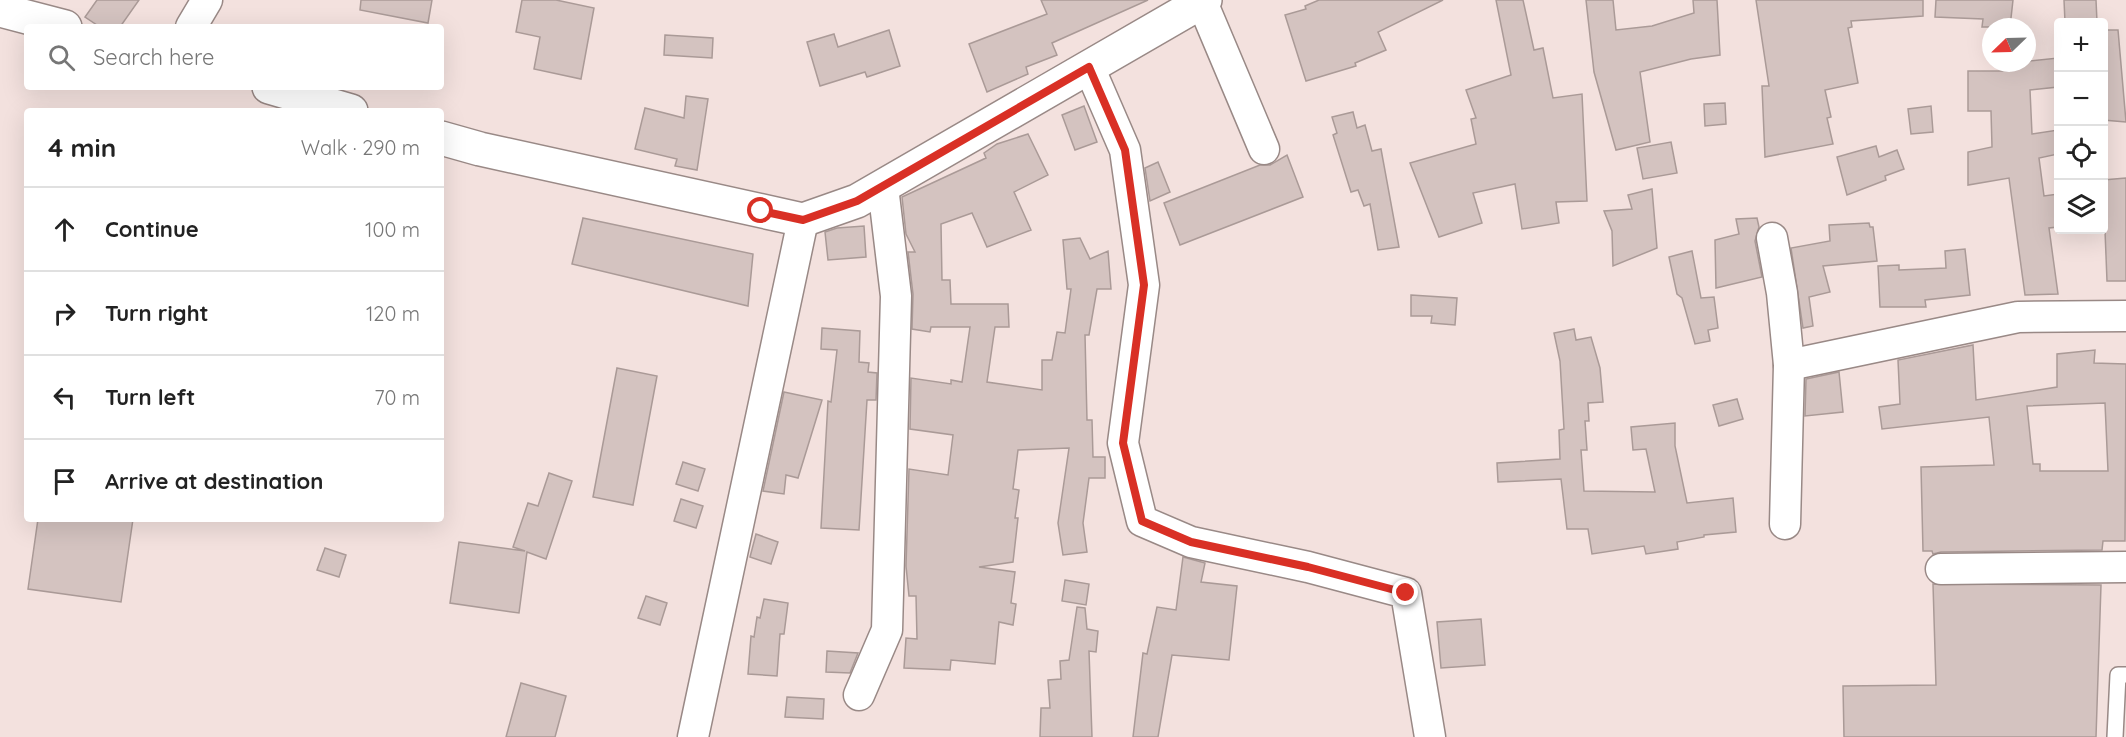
<!DOCTYPE html>
<meta charset="utf-8">
<style>
:root{--surface:#fff;--page:#f2f2f2;--text:#222;--muted:#767676;--line:#e0e0e0}
body{margin:0;font-family:Quicksand,sans-serif;background:var(--page);color:var(--text)}
.controls{position:absolute;right:18px;top:18px;display:grid;overflow:hidden;border-radius:6px;box-shadow:0 6px 24px #0002}
.controls button{width:54px;height:54px;display:grid;place-items:center;padding:0;border:0;border-bottom:2px solid var(--line);background:var(--surface);color:var(--text);font:30px sans-serif}
.compass{position:absolute;left:1982px;top:18px;width:54px;height:54px;border-radius:50%;background:var(--surface);box-shadow:0 6px 24px #0002;rotate:247deg}
.stop{position:absolute;width:18px;height:18px;margin:-14px;border:4px solid #d93025;border-radius:50%;background:#fff}
.stop.end{background:#d93025;border-color:#fff;box-shadow:0 2px 6px #0008}
.list{margin:0;padding:0;list-style:none}
h2{display:flex;justify-content:space-between;align-items:center;height:78px;margin:0;padding:0 24px;font-size:26px}
h2 small{font-size:20px;font-weight:400;color:var(--muted)}
.list li{display:grid;grid-template-columns:39px 1fr auto;gap:18px;align-items:center;box-sizing:border-box;height:84px;padding:0 24px;border-top:2px solid var(--line)}
.list b{display:block;font-size:22px;white-space:nowrap}
.list em{font-size:20px;font-style:normal;color:var(--muted)}
.icon{flex:none;width:33px;height:33px;fill:none;stroke:currentColor;stroke-width:2;stroke-linecap:round;stroke-linejoin:round}
.map{position:relative;flex:none;width:2126px;height:737px;overflow:hidden}
.search{position:absolute;background:var(--surface);box-shadow:0 6px 24px #0002;left:24px;top:24px;width:420px;height:66px;display:flex;align-items:center;gap:15px;box-sizing:border-box;padding:0 21px;border-radius:6px;color:var(--muted);font-size:22px}
.panel{position:absolute;background:var(--surface);box-shadow:0 6px 24px #0002;left:24px;top:108px;width:420px;height:414px;border-radius:6px}
.map>svg:first-child{display:block}
.building{fill:#d4c3c0;stroke:#aa9a97;stroke-width:1.5;fill-rule:evenodd}
.lines{fill:none;stroke-linecap:round;stroke-linejoin:round}
.lane-casing{stroke:#998986;stroke-width:18}
.street-casing{stroke:#998986;stroke-width:33}
.primary-casing{stroke:#998986;stroke-width:36}
.lane{stroke:#fff;stroke-width:15}
.street{stroke:#fff;stroke-width:30}
.primary{stroke:#fff;stroke-width:33}
.route{stroke:#d93025;stroke-width:8}
</style>
<div class="map">
<svg width="2126" height="737" viewBox="0 0 2126 737">
<rect width="100%" height="100%" fill="#f3e1de"/>
<!-- building -->
<g class="building">
<path d="M97,0h42l-19,27h-20l-15,-10z"/>
<path d="M361,0h71l-4,23 -68,-13z"/>
<path d="M522,0h34l38,8 -13,71 -47,-10 6,-32 -24,-5z"/>
<path d="M1041,0h107l-96,43 5,12 -31,12 2,7 -41,18 -18,-48 78,-30z"/>
<path d="M1319,0h124l-65,32 8,18 -31,13 1,3 -50,15 -21,-66 21,-6 -1,-3z"/>
<path d="M1496,0h27l11,50 9,-2 10,50 29,-4 5,107 -31,1 3,21 -37,6 -7,-45 -42,9 9,30 -43,14 -29,-74 66,-19 -5,-25 5,-1 -10,-28 45,-15z"/>
<path d="M1586,0h27l3,30 36,-4 42,-13 -1,-13h24l3,55 -29,4 -51,13 10,70 -34,8 -22,-78z"/>
<path d="M1756,0h167v16l-72,5 1,6 -4,1 10,55 -33,7 6,27 -4,1 6,26 -68,13 -3,-71h7z"/>
<path d="M1936,0h77l-3,27h-28l1,-8 -48,-2z"/>
<path d="M2064,0h32l1,22h-32z"/>
<path d="M889,30l11,36 -33,11 -2,-5 -45,14 -13,-44 27,-8 4,13z"/>
<path d="M2103,30h15l8,92 -23,-2z"/>
<path d="M665,35l48,3 -1,20 -48,-3z"/>
<path d="M2058,58v29l-28,3 2,44 26,-4v24l-19,4 5,38 14,-2v33l-9,1 9,66 -33,1 -16,-117 -41,7v-33l24,-5 -1,-36h-23v-40h42l-1,-8z"/>
<path d="M686,96l22,3 -11,71 -22,-4 2,-7 -42,-10 10,-41 39,10z"/>
<path d="M1725,103l1,21 -21,2 -1,-22z"/>
<path d="M1084,106l13,36 -22,8 -13,-35z"/>
<path d="M1931,106l2,26 -22,2 -3,-25z"/>
<path d="M1353,112l4,16 8,-3 7,26 9,-2 18,98 -21,3 -8,-46 -6,2 -6,-16 -7,2 -18,-57 4,-2 -5,-16z"/>
<path d="M1028,134l20,41 -34,17 17,38 -44,17 -15,-34 -31,11 1,56h8l1,24h57l1,23h-14l-8,55 55,8v-30h10l5,-28 8,1 6,-44h-4l-4,-49 17,-2 10,21 18,-8 3,38h-14l-8,46h-4l2,85h5l1,37h12v21h-16l-6,45 4,29 -24,3 -5,-32 11,-75 -51,2 -5,39 6,1 -4,28h3l-5,44 -34,5 36,5 -4,31 5,1 -3,21 -14,-3 -4,42 -44,-4 -1,10 -46,-2 2,-30 11,1 -1,-43h-7l-3,-30 3,-97 39,6 5,-40 -43,-6 1,-51 40,6v-4l11,2 8,-55h-39l-1,5 -18,-3 1,-35 -5,-42h7l-9,-18 -4,-37 84,-39 -2,-5 13,-9z"/>
<path d="M1671,142l6,31 -34,6 -6,-31z"/>
<path d="M1876,146l3,11 18,-7 7,19 -19,7 1,4 -39,15 -10,-38z"/>
<path d="M1287,155l16,42 -123,48 -16,-42 96,-38h10z"/>
<path d="M1158,162l12,30 -20,9 -5,-33z"/>
<path d="M2126,178v103h-19l-4,-101z"/>
<path d="M1652,189l5,59 -44,18 -1,-35 -8,-20 28,-2 -4,-14z"/>
<path d="M583,218l170,36 -5,52 -176,-42z"/>
<path d="M1757,218l2,9 -4,14 7,36 -46,11 -1,-48 24,-6 -3,-15z"/>
<path d="M1869,223l1,4h3l4,34 -54,5 7,26 -21,5 4,29 -10,2 -12,-80 39,-7 -1,-16z"/>
<path d="M864,226l2,31 -38,3 -3,-28 12,-4z"/>
<path d="M1965,249l5,46 -45,5 1,7h-46l-2,-41 21,-1v5l47,-2 -1,-17z"/>
<path d="M1692,251l9,47 13,-1 4,31 -10,2 2,11 -15,3 -13,-46 -5,-4 -8,-37z"/>
<path d="M1411,295l46,3 -2,27 -24,-2 1,-7h-21z"/>
<path d="M822,328l38,3 -1,31 10,1 -1,9 9,1 -1,27h-9l-8,130 -38,-2 7,-127 3,1 6,-52 -16,-1z"/>
<path d="M1574,329l2,11 15,-3 9,31 3,34 -15,1 1,18h-4l2,29h-6l3,41 71,1 -9,-43 -13,1 -2,-23 44,-4v23l12,57 46,-5 3,34 -32,3v2l-27,5 1,7 -32,5 -2,-8 -52,8 -4,-25h-21l-6,-50 -63,3 -1,-19 63,-4 -1,-29 5,-1 -4,-68 -6,-28z"/>
<path d="M1973,345l3,55 81,-13v-33l38,-4 -1,13 32,1 -1,177h-22l-1,9 -161,2 -8,2 -1,-3h-9l-2,-84 73,-2 -5,-48 -107,12 -3,-22 21,-3 -2,-44zM2105,403l3,68h-68v-7h-7l-6,-58z"/>
<path d="M617,368l40,8 -24,129 -40,-8z"/>
<path d="M1839,372l4,40 -38,4 1,-37z"/>
<path d="M784,392l38,8 -24,78 -12,-3 -2,19 -21,-3z"/>
<path d="M1737,399l6,20 -24,7 -6,-21z"/>
<path d="M683,462l22,7 -7,22 -22,-7z"/>
<path d="M549,473l23,8 -26,78 -19,-7 -8,61 -69,-10 9,-61 66,9 -12,-4 15,-44 10,3z"/>
<path d="M681,499l22,7 -7,22 -22,-7z"/>
<path d="M38,519h95l-12,83 -93,-13z"/>
<path d="M756,534l22,8 -7,22 -21,-7z"/>
<path d="M325,548l21,7 -7,22 -22,-7z"/>
<path d="M1183,557l22,6 -4,19 36,4 -8,74 -57,-5 -14,82h-25l10,-84 4,1 10,-47 19,3z"/>
<path d="M1065,580l24,4 -3,21 -24,-4z"/>
<path d="M1933,584l168,1 -5,152h-252l-1,-51 93,-1z"/>
<path d="M646,596l21,7 -7,22 -22,-7z"/>
<path d="M764,599l24,4 -4,31h-4l-3,42 -29,-2 3,-38 3,1 3,-20 3,1z"/>
<path d="M1077,607l8,1 2,21 11,2 -2,21 -7,-1 3,86h-52l1,-29h9l-2,-28 13,-1 -1,-18 9,-1z"/>
<path d="M1481,619l4,46 -44,3 -4,-46z"/>
<path d="M827,651l31,2 -8,20 -24,-1z"/>
<path d="M521,683l45,13 -11,41h-49z"/>
<path d="M787,697l37,2 -1,20 -38,-2z"/>
</g>
<g class="lines">
<!-- lane casing -->
<g class="lane-casing">
<path id="lane" d="M2115,737l3,-62h8"/>
</g>
<!-- street casing -->
<g class="street-casing">
<g id="street">
<path d="M1202,2l62,147"/>
<path d="M191,27l16,-27"/>
<path d="M1089,67l36,83 19,135 -21,158 19,78 49,21 117,25 98,26 24,144"/>
<path d="M1772,238l10,55 7,72 -4,159"/>
<path d="M1789,365l229,-48 108,-1"/>
<path d="M1941,569l185,-2"/>
<path d="M859,695l28,-65 9,-334 -13,-109"/>
<path d="M693,737l110,-517"/>
</g>
</g>
<!-- primary casing -->
<g class="primary-casing">
<g id="primary">
<path d="M0,10l65,17"/>
<path d="M269,87l82,24"/>
<path d="M441,138l39,11 323,71 54,-19 348,-201"/>
</g>
</g>
<!-- lane -->
<use href="#lane" class="lane"/>
<!-- street -->
<use href="#street" class="street"/>
<!-- primary -->
<use href="#primary" class="primary"/>
</g>
<g class="lines">
<!-- route -->
<path class="route" d="M761,211l42,9 54,-19 232,-134 36,83 19,135 -21,158 19,78 49,21 117,25 98,26"/>
</g>
</svg>
<div class="controls">
<button>+</button>
<button>−</button>
<button><svg class="icon" aria-label="locate" viewBox="0 0 24 24"><circle cx="12" cy="12" r="6"/><path d="M12 2v4M12 18v4M2 12h4M18 12h4"/></svg></button>
<button><svg class="icon" aria-label="layers" viewBox="0 0 24 24"><path d="M12 4l9 5-9 5-9-5zM3 14l9 5 9-5"/></svg></button>
</div>
<svg class="compass" viewBox="-18 -18 36 36"><path d="M0-13l5 13h-10z" fill="#e53935"/><path d="M0 13l5-13h-10z" fill="#767676"/></svg>
<div class="stop" style="left:761px;top:211px"></div>
<div class="stop end" style="left:1406px;top:593px"></div>
<div class="search"><svg class="icon" aria-label="search" viewBox="0 0 24 24"><circle cx="10" cy="10" r="6"/><path d="M15 15l6 6"/></svg>Search here</div>
<section class="panel">
<h2>4 min<small>Walk · 290 m</small></h2>
<ul class="list">
<li><svg class="icon" aria-label="ahead" viewBox="0 0 24 24"><path d="M12 20V5M6 11l6-6 6 6"/></svg><div><b>Continue</b></div><em>100 m</em></li>
<li><svg class="icon" aria-label="right" viewBox="0 0 24 24"><path d="M7 20v-9h11M14 6l5 5-5 5"/></svg><div><b>Turn right</b></div><em>120 m</em></li>
<li><svg class="icon" aria-label="left" viewBox="0 0 24 24"><path d="M17 20v-9H6M10 6l-5 5 5 5"/></svg><div><b>Turn left</b></div><em>70 m</em></li>
<li><svg class="icon" aria-label="arrive" viewBox="0 0 24 24"><path d="M6 21V4h12l-3 4 3 4H6"/></svg><div><b>Arrive at destination</b></div></li>
</ul>
</section>
</div>
